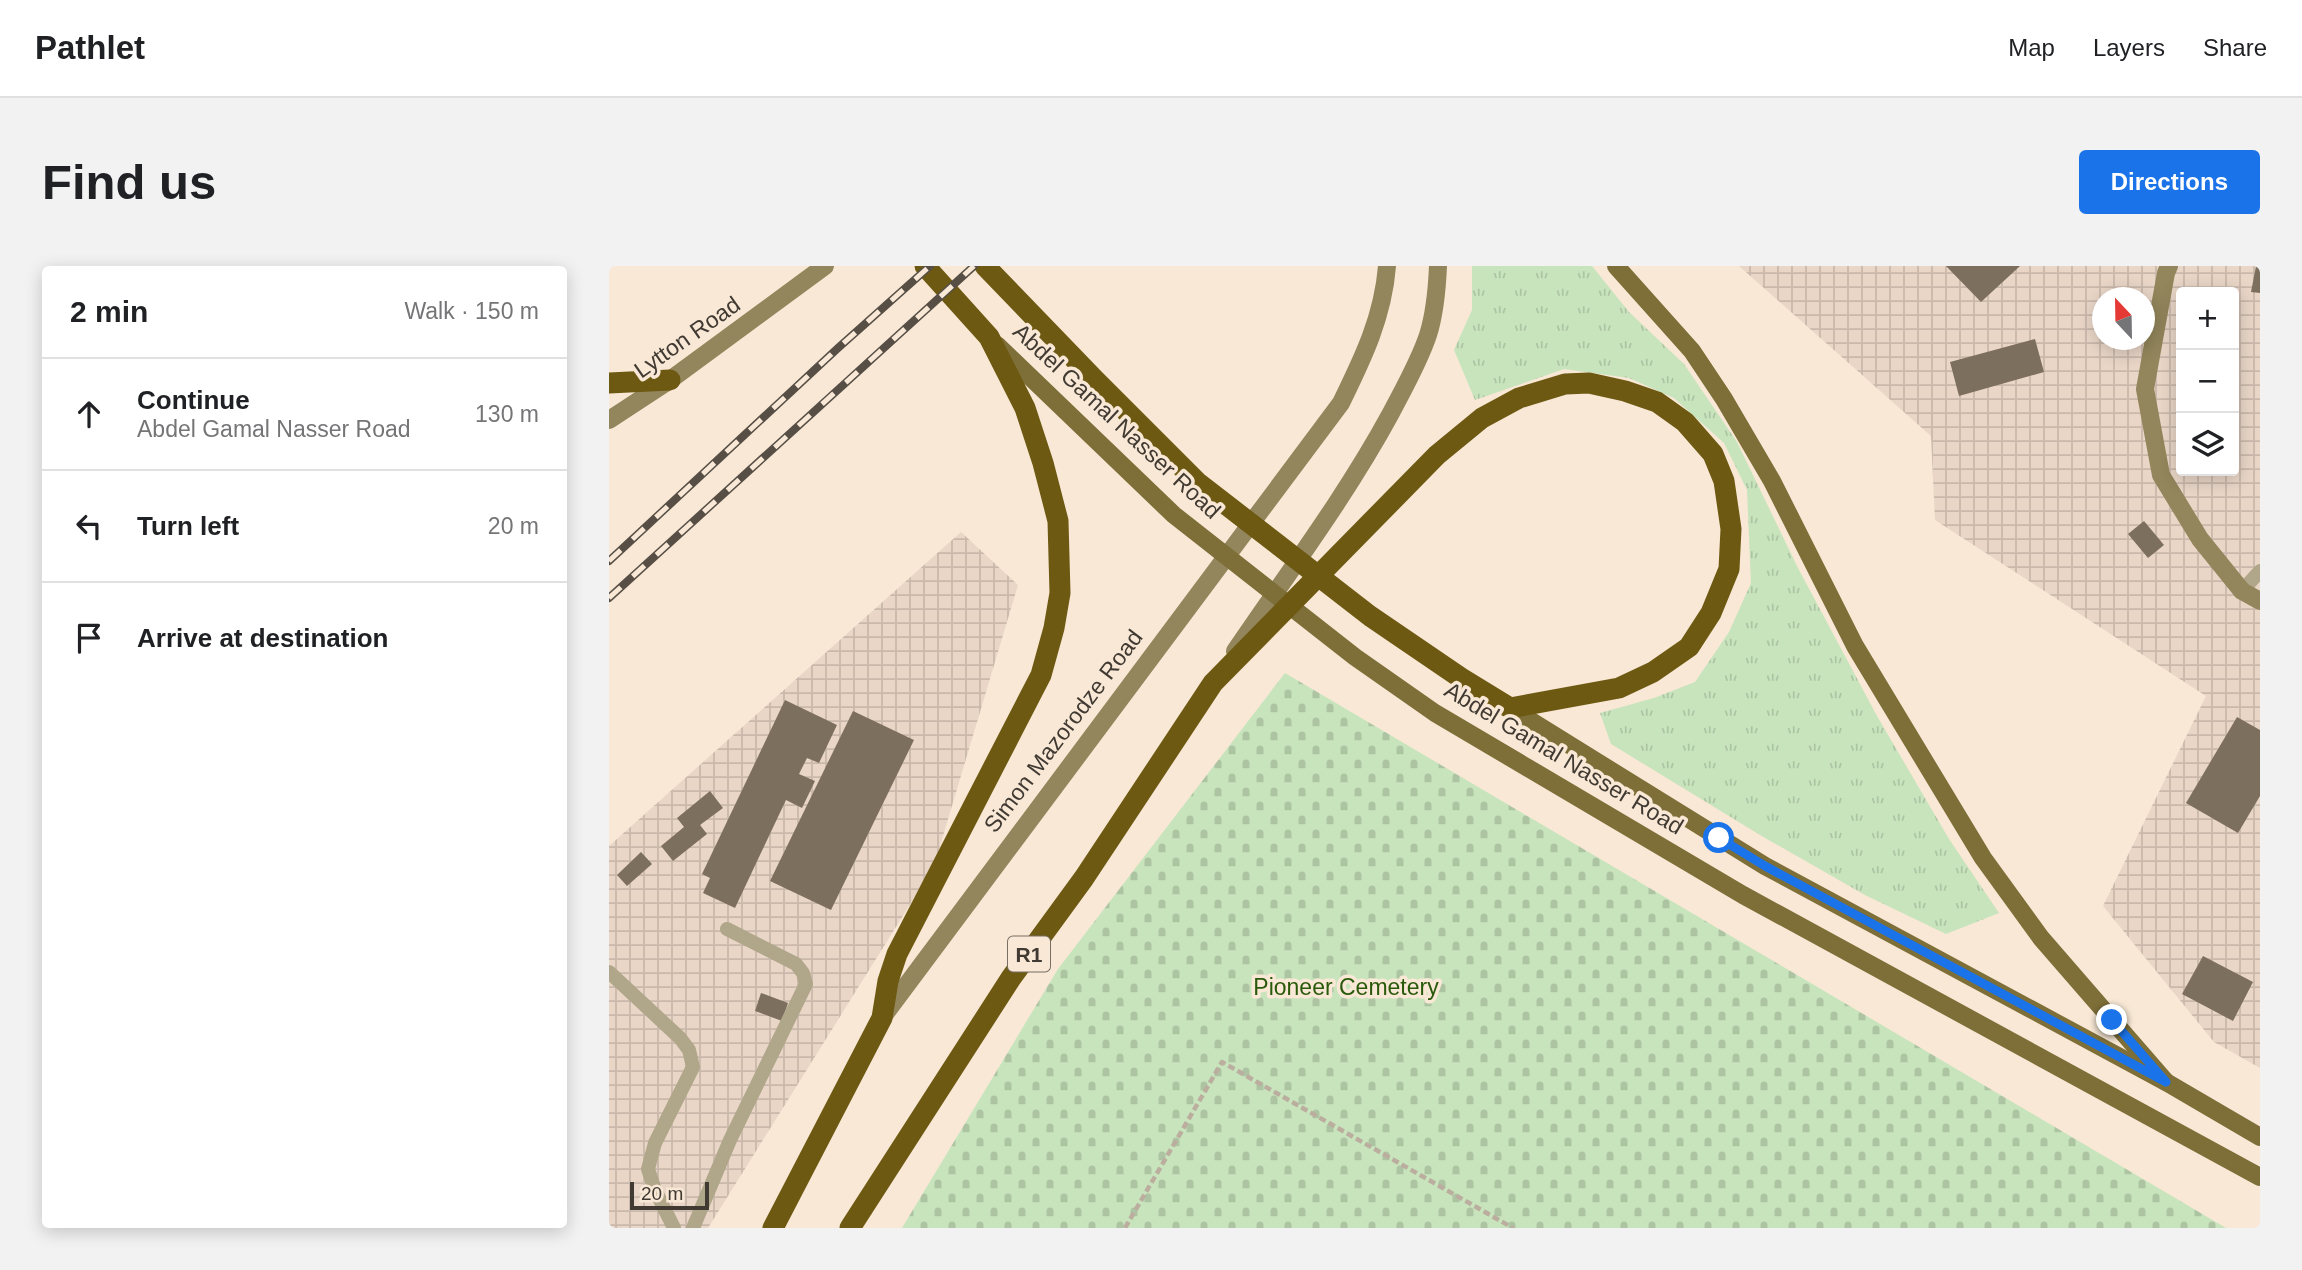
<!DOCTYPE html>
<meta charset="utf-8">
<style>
:root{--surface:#fff;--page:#f2f2f2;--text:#202124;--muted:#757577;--line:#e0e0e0;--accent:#1a73e8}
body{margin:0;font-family:Arial,sans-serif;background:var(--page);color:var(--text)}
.controls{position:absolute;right:21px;top:21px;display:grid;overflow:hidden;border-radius:7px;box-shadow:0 4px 18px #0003}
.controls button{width:63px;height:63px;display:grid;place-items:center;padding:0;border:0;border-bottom:2px solid var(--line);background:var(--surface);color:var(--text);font:35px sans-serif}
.compass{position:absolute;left:1483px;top:21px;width:63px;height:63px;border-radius:50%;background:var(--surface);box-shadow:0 4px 18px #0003;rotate:338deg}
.scale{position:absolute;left:21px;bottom:18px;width:79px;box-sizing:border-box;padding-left:7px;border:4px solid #413a33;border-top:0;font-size:19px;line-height:24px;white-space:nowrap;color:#413a33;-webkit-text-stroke:5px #f8e8d5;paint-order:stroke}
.stop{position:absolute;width:21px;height:21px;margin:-16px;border:5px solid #1a73e8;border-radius:50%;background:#fff}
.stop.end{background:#1a73e8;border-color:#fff;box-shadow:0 2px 7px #0008}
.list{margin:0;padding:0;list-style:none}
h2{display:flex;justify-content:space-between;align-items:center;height:91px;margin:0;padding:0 28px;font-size:30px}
h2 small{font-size:23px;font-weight:400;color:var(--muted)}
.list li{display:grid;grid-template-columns:46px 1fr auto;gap:21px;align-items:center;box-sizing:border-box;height:112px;padding:0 28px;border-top:2px solid var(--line)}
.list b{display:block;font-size:26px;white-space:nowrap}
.list p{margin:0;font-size:23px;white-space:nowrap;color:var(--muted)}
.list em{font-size:23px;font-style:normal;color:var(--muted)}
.icon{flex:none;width:38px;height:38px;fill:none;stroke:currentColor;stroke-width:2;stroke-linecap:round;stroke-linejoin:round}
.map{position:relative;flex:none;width:1651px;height:962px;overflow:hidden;border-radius:7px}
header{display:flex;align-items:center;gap:42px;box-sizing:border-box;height:98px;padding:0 35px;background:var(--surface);border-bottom:2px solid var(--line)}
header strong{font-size:33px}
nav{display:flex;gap:38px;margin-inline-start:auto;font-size:24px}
.intro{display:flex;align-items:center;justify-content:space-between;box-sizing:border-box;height:168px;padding:0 42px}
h1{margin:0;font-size:49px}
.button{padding:18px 32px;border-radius:7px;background:var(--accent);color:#fff;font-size:24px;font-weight:700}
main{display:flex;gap:42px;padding:0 42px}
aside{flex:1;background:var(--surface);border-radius:7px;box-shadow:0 4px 18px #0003}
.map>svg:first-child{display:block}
.industrial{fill:url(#industrial-grid);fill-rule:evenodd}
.cemetery{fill:url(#cemetery-stones)}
.park{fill:url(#park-tufts)}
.building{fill:#7d6f5e}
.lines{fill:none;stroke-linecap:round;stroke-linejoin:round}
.path{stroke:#bbae9f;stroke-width:4.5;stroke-dasharray:7 3.5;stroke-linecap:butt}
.lane{stroke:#b0a78b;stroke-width:14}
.secondary{stroke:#93865c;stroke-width:18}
.primary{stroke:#7e6e38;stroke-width:18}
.highway{stroke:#6d5912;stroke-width:21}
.rail-casing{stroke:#574f46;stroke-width:8}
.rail{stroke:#f8e8d5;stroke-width:5;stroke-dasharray:16;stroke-linecap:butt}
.route{stroke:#1a73e8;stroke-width:9}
.labels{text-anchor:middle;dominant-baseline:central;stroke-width:7;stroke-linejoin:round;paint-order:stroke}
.shield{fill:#f8e8d5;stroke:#786e64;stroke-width:2}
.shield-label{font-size:21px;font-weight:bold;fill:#413a33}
.street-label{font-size:23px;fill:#413a33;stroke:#f8e8d5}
.park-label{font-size:23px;fill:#295a0b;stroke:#f8e8d5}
</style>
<header>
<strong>Pathlet</strong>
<nav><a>Map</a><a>Layers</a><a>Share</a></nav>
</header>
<div class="intro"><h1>Find us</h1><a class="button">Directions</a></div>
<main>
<aside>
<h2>2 min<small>Walk · 150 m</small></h2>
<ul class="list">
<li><svg class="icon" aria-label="ahead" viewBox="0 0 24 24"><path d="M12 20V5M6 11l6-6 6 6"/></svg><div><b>Continue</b><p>Abdel Gamal Nasser Road</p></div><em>130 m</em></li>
<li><svg class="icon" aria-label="left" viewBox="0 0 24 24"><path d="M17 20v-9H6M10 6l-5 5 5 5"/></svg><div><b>Turn left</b></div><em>20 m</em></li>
<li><svg class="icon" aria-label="arrive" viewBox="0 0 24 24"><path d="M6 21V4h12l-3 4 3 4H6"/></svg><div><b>Arrive at destination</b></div></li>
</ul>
</aside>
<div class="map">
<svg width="1651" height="962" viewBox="0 0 1651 962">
<defs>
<pattern id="industrial-grid" width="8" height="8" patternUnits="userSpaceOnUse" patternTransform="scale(1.75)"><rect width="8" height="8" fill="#e9d6c7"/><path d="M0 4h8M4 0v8" fill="none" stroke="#c9b8ab"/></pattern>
<pattern id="cemetery-stones" width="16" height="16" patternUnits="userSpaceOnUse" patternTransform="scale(1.75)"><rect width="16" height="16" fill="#c8e4bd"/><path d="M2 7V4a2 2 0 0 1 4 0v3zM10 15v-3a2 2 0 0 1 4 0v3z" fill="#adc4a3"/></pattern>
<pattern id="park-tufts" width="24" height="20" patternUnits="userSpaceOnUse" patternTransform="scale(1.75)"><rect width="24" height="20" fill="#c8e4bd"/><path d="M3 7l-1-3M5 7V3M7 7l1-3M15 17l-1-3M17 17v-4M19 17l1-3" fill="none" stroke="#adc4a3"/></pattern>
</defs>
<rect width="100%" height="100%" fill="#f8e8d5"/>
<!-- industrial -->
<g class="industrial">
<path d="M1130,0h521v802l-46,-26 -111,-136 103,-210 -271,-176 -4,-84zM1572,26h53v179h-53zM1493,32h42v42h-42z"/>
<path d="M352,266l57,53 -84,281 -226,362h-99v-382z"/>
</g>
<!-- cemetery -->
<path class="cemetery" d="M676,407l941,555h-1324l156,-259z"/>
<!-- park -->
<path class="park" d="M863,0h120l37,46 55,52 53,78 61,126 79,148 72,123 50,74 -53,21 -81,-39 -105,-60 -149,-91 -11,-31 54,-15 41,-16 34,-50 22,-49 -4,-93 -23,-47 -50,-45 -45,-20 -65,-9 -89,31 -21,-50 18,-40z"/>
<!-- building -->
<g class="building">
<path d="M1337,0h74l-39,36z"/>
<path d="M1647,0h4v27l-9,-1z"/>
<path d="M1426,73l9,33 -85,24 -9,-34z"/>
<path d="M1535,255l20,24 -16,13 -20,-24z"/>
<path d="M176,434l52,25 -18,38 -12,-5 -8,16 16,7 -13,27 -16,-8 -51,108 -32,-15 7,-15 -8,-4z"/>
<path d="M244,445l61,29 -83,170 -61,-29z"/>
<path d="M1628,451l23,13v66l-22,37 -52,-30z"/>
<path d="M101,525l13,17 -23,17 7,9 -34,27 -12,-15 23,-19 -7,-9z"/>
<path d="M32,586l11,12 -25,22 -10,-11z"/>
<path d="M1594,690l50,26 -20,39 -51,-27z"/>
<path d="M152,727l27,10 -6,18 -27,-10z"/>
</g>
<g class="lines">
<!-- path -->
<path class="path" d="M516,962l97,-166 291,166"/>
<!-- lane -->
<g class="lane">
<path d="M1633,325l18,-20"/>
<path d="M0,706l71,66 9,12 4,17 -38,76 -7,26 7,21 19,38"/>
<path d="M84,962l37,-88 76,-156 -3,-11 -7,-9 -69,-35"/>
</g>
<!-- secondary -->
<g class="secondary">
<path d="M1560,0l-3,7 -21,116 16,86 39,64 42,52 18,10"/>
<path d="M0,154l61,-40 155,-114"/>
<path d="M626,385c53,-78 111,-155 156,-238 13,-25 28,-51 37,-78 7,-22 9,-46 10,-69"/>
<path d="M273,752l459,-615c22,-45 42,-86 46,-137"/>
</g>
<!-- primary -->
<g class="primary">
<path d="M1007,0l76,85 32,48 48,82 83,165 128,212 58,80 125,144"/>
<path d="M388,79l177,170 181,142 80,56 308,182 517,282"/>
<path d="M901,442l255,158 401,216 94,55"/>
</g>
<!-- highway -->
<g class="highway">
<path d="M0,117l61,-3"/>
<path d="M164,962l109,-210 6,-37 9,-27 144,-279 13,-47 6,-35 -2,-72 -15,-58 -18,-55 -36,-71 -64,-71"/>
<path d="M241,962l161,-250 73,-100 129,-195 224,-228 45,-37 37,-20 46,-14 24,-1 36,8 32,11 28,20 28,32 11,27 7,48 -2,40 -18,44 -22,34 -36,25 -34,16 -109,20 -49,-30 -91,-62 -173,-134 -103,-103 -109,-113"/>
</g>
<!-- rail casing -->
<g class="rail-casing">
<g id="rail">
<path d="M0,295l229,-213 92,-82"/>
<path d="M0,332l365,-332"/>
</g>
</g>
<!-- rail -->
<use href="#rail" class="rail"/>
</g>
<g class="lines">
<!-- route -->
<path class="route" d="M1110,572l46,28 401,216 -54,-62"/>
</g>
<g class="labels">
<!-- shield labels -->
<rect class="shield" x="399" y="670.5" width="42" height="35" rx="5"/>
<g class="shield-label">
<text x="420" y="688">R1</text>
</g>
<!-- street labels -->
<g class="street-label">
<text transform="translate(78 71) rotate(-35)">Lytton Road</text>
<text transform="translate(508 155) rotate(43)">Abdel Gamal Nasser Road</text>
<text transform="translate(454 465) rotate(-53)">Simon Mazorodze Road</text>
<text transform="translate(955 492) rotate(31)">Abdel Gamal Nasser Road</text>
</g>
<!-- park labels -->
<g class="park-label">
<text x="737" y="721">Pioneer Cemetery</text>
</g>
</g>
</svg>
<div class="controls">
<button>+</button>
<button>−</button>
<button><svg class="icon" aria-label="layers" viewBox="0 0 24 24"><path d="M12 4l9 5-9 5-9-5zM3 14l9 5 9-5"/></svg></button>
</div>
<svg class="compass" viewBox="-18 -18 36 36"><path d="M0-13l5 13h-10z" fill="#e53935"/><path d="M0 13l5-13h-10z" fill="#757577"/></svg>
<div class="scale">20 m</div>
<div class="stop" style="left:1110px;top:572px"></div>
<div class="stop end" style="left:1503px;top:754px"></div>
</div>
</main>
